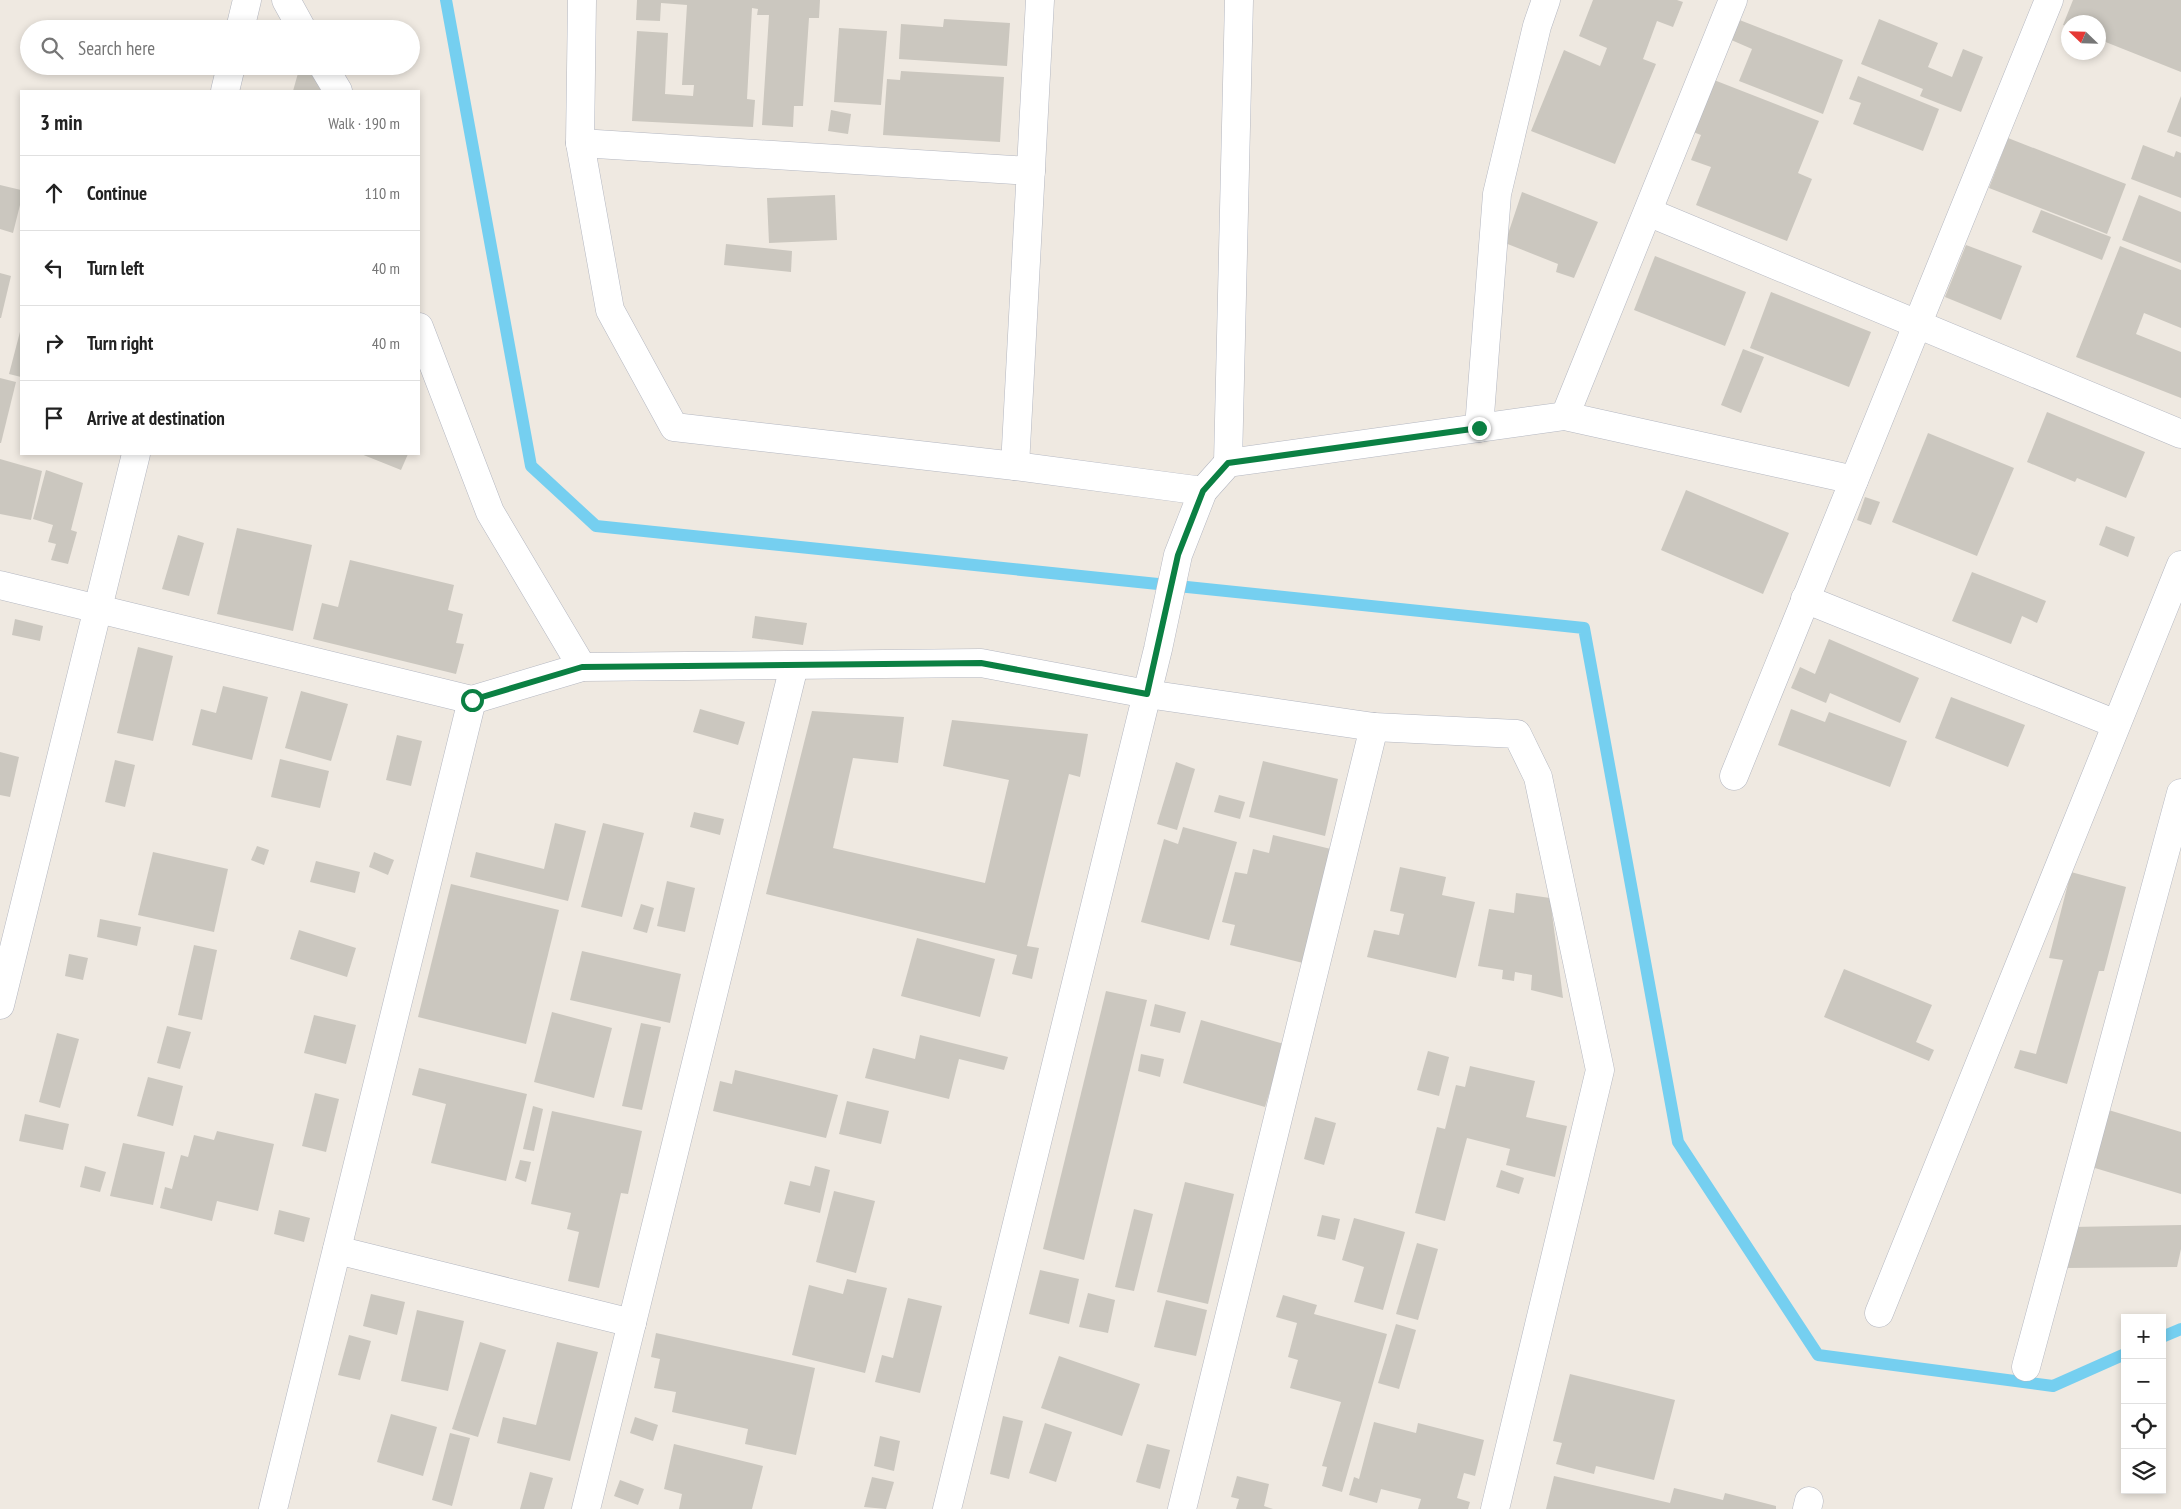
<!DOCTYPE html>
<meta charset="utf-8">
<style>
:root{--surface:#fff;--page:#f6f6f6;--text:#222;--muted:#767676;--line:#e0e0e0}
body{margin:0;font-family:"PT Sans Narrow",sans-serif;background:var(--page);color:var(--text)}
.controls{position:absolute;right:15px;bottom:15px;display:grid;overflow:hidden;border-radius:0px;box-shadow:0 2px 8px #0003}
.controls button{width:45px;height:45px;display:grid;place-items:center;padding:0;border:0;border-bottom:1px solid var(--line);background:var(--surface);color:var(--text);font:25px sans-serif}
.compass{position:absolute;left:2061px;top:15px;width:45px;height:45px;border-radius:50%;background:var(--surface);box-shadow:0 2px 8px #0003;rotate:293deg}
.stop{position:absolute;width:15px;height:15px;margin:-11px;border:4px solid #0b8043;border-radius:50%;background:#fff}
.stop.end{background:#0b8043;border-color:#fff;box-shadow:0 1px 5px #0008}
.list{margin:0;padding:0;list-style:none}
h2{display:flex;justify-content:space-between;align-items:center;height:65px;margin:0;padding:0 20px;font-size:21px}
h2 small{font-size:16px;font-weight:400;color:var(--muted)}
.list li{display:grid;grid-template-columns:32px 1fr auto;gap:15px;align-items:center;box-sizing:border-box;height:75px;padding:0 20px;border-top:1px solid var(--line)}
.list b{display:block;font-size:19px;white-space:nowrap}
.list em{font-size:16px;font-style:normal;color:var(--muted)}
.icon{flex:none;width:28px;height:28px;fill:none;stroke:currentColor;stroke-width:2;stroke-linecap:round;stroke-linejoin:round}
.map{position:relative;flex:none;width:2181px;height:1509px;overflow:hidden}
.search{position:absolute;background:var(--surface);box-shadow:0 2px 8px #0003;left:20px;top:20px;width:400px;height:55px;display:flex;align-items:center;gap:12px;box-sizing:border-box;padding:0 18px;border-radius:28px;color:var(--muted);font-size:19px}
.panel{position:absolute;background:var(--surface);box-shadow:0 2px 8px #0003;left:20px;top:90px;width:400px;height:365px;border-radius:0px}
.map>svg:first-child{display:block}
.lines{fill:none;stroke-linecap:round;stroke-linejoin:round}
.stream{stroke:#75cff0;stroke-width:12}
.building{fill:#cbc7bf}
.street-casing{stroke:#b4b7c1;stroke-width:29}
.street{stroke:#fff;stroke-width:28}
.route{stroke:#0b8043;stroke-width:6}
</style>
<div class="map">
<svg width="2181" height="1509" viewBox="0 0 2181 1509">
<rect width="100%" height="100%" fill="#efe9e1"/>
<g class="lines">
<!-- stream -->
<g class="stream">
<path d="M446,0l85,466 65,60 988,102 94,514 140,213 235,31 72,-32"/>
<path d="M2162,1337l19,-8"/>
</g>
</g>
<!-- building -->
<g class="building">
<path d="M637,0h183l-1,18h-10l-6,88h-9l-1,21 -31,-2 7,-110h-12l1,-6 -6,-1 -5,91 8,1 -2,27 -121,-6 5,-90 31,2 -3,61 28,2 1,-11h-12l5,-80 -26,-2 -1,18 -24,-1z"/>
<path d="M1593,0h84l6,2 -10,25 -16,-6 -14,38 13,5 -41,100 -84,-33 33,-81 36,16 7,-18 -28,-12z"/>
<path d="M2073,0h108v72l-83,-33v-17h-30v5l-5,-2z"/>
<path d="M944,19l66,4 -3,43 -108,-7 2,-35 42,3z"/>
<path d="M1737,19l106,41 -20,54 -84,-33 13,-32 -23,-10z"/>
<path d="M1879,19l59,24 -10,24 24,10 11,-28 20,8 -22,55 -41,-16 3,-7 -62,-25z"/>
<path d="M839,28l48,3 -6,74 -47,-3z"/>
<path d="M300,66h11l10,25h-28z"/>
<path d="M901,71l103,6 -4,65 -117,-7 4,-56 13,1z"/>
<path d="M1858,76l81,33 -16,42 -70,-27 8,-21 -12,-4z"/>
<path d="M1714,80l105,41 -21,52 14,6 -25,62 -91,-36 15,-38 -20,-7 10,-25 -8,-3z"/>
<path d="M2181,96v41l-14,-5z"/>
<path d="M831,110l20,4 -3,20 -20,-3z"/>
<path d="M2008,138l118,46 -19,50 -118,-46z"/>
<path d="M2143,145l31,12 2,-6 5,2v45l-50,-19z"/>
<path d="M0,185l21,5v11l-8,32 -13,-4z"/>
<path d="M1522,192l76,30 -24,56 -18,-6 2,-8 -53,-21z"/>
<path d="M835,195l2,45 -68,3 -2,-45z"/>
<path d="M2139,195l42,17v51l-59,-23z"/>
<path d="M2041,210l70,27 -9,23 -70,-28z"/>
<path d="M726,244l66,7 -1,21 -67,-7z"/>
<path d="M1966,245l56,21 -21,54 -56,-23z"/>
<path d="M2120,246l61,24v58l-37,-15 -8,21 45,18v46l-105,-41z"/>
<path d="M1655,256l91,36 -21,54 -91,-36z"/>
<path d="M0,273l11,3 -10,42h-1z"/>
<path d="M1771,292l100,40 -22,55 -99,-39z"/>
<path d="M21,328v49l-12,-3z"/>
<path d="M1743,349l21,8 -23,56 -20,-8z"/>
<path d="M0,378l16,4 -15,61h-1z"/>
<path d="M2047,412l98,40 -19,46 -49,-20 -2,4 -48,-20z"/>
<path d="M1928,433l86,35 -37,88 -85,-34z"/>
<path d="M361,454h47l-7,16z"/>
<path d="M0,459l42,12 -11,49 -31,-6z"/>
<path d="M46,470l37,13 -12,47 6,2 -9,32 -17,-4 5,-16 -8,-2 5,-17 -20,-6z"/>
<path d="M1686,490l103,43 -26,61 -102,-44z"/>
<path d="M1865,497l15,5 -9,23 -14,-5z"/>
<path d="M2106,526l29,11 -7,20 -29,-12z"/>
<path d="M237,528l75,17 -19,86 -76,-17z"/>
<path d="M178,535l26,8 -15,53 -27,-7z"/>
<path d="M350,560l104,25 -6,25 15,4 -7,29 8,1 -8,30 -143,-35 9,-36 16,4z"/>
<path d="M1972,572l74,29 -9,22 -15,-7 -11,28 -59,-23z"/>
<path d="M755,616l52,7 -4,22 -51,-7z"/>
<path d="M15,619l28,7 -3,15 -28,-6z"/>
<path d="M1829,639l90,39 -19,45 -70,-30 -4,10 -35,-15 9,-21 15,7z"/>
<path d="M138,647l35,9 -20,85 -36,-8z"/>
<path d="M223,686l45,11 -16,63 -60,-15 9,-36 15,4z"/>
<path d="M301,691l47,13 -17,57 -46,-13z"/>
<path d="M1951,697l74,28 -17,42 -73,-29z"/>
<path d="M700,709l45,13 -7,23 -45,-13z"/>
<path d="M1791,709l34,13 4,-10 78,29 -17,46 -112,-42z"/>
<path d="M812,711l92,6 -6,46 -45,-5 -20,90 152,35 24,-103 -66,-14 9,-46 136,14 -8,43 -11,-3 -42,172 12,2 -7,31 -20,-5 5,-19 -251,-61z"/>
<path d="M397,735l25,6 -11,45 -25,-6z"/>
<path d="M0,752l19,5 -9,40 -10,-2z"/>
<path d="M280,759l49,12 -9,37 -49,-11z"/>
<path d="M115,760l20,5 -10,42 -20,-5z"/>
<path d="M1263,761l75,18 -13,57 -76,-19z"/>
<path d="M1176,762l19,7 -18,61 -20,-6z"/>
<path d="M1219,795l26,7 -5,17 -26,-7z"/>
<path d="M694,812l30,7 -4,16 -30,-8z"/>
<path d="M555,823l31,8 -18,70 -98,-24 6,-25 68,17z"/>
<path d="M603,823l41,10 -22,84 -41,-10z"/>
<path d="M1183,827l54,15 -28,98 -68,-18 23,-83 14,5z"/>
<path d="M1273,835l62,15 -28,114 -77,-19 5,-20 -13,-3 13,-50 12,2 6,-25 16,4z"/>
<path d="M257,846l12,4 -5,15 -13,-5z"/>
<path d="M153,852l75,17 -14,63 -76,-17z"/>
<path d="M374,852l20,8 -6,15 -19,-8z"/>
<path d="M316,861l44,11 -5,21 -45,-11z"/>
<path d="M1400,867l46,10 -4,18 33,7 -19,76 -89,-21 7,-27 25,5 5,-21 -14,-3z"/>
<path d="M2071,872l55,15 -22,84h-5l-32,113 -53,-16 6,-18 16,4 27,-94 -14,-2z"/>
<path d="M667,881l28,7 -10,44 -28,-6z"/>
<path d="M451,884l108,26 -33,134 -108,-27z"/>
<path d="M1516,893l34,5 13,100 -32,-8 1,-15 -17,-3 -1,9 -12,-2 1,-9 -25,-4 11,-57 25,4z"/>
<path d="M641,904l13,4 -7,25 -14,-4z"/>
<path d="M100,919l41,8 -4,19 -40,-9z"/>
<path d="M299,930l57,18 -9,29 -57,-18z"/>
<path d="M917,938l78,21 -15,58 -79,-21z"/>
<path d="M194,945l23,5 -15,70 -24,-5z"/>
<path d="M582,951l99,23 -11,49 -100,-23z"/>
<path d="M69,954l19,4 -5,22 -18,-4z"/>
<path d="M1844,969l88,36 -16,37 18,8 -5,11 -105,-44z"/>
<path d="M1106,991l41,9 -63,260 -41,-11z"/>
<path d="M1155,1004l31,8 -6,21 -30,-7z"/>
<path d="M552,1012l60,16 -18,70 -60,-16z"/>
<path d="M314,1015l42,10 -10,39 -42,-11z"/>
<path d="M1201,1020l83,24 -19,63 -82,-24z"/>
<path d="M641,1023l20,4 -19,83 -20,-4z"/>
<path d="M167,1026l24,6 -11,37 -23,-6z"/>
<path d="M57,1033l22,6 -19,69 -21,-6z"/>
<path d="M920,1035l88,22 -4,13 -45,-11 -10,40 -84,-21 8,-30 42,11z"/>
<path d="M1428,1051l21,6 -10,39 -22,-6z"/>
<path d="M1141,1054l23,5 -4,18 -22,-6z"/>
<path d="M1470,1066l65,15 -9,36 41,9 -12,51 -49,-12 4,-16 -43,-11 -22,83 -30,-8 22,-86 8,2 11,-44 9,2z"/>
<path d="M419,1068l108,26 -21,87 -75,-18 15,-59 -34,-9z"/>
<path d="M735,1070l103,25 -12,43 -113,-27 7,-30 12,3z"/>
<path d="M148,1077l35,9 -10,40 -36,-10z"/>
<path d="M315,1093l24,6 -13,53 -24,-6z"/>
<path d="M847,1101l42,10 -8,33 -42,-10z"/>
<path d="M533,1106l10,3 -9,42 -11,-2z"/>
<path d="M2102,1108l79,24v62l-96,-29z"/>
<path d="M552,1111l90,20 -14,63 -7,-1 -22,95 -31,-7 11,-49 -12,-3 4,-16 -40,-9z"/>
<path d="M25,1114l44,10 -6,26 -44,-9z"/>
<path d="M1315,1117l21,6 -12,42 -20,-6z"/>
<path d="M217,1131l57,13 -16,67 -41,-10 -5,20 -52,-13 5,-21 7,2 9,-34 7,2 6,-22 20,5z"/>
<path d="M123,1143l42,9 -12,53 -43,-9z"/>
<path d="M520,1160l11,2 -5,20 -11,-4z"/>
<path d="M85,1166l21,6 -6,20 -20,-5z"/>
<path d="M815,1166l15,4 -10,43 -36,-9 6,-23 20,5z"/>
<path d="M1501,1170l23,8 -5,16 -23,-7z"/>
<path d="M1185,1182l49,12 -26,110 -51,-12z"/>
<path d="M834,1191l41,10 -19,72 -40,-11z"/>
<path d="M1134,1209l19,5 -19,77 -19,-4z"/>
<path d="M279,1210l31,8 -6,24 -30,-8z"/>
<path d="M1322,1215l18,4 -5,21 -18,-4z"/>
<path d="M1354,1218l51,14 -22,78 -29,-8 10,-35 -22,-7z"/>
<path d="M2181,1225v24l-4,18 -112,1 6,-41z"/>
<path d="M1417,1243l21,6 -20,71 -22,-6z"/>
<path d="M1040,1270l39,9 -10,45 -40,-10z"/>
<path d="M847,1279l40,9 -22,85 -73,-18 17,-70 34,9z"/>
<path d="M1088,1293l27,7 -7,33 -29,-6z"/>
<path d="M371,1294l34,8 -8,33 -34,-9z"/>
<path d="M1283,1295l34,10 -3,9 73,20 -45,158 -20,-6 5,-19 -5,-1 19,-64 -51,-14 8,-28 -10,-3 9,-34 -21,-6z"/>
<path d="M908,1298l34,8 -22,87 -45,-11 7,-27 11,3z"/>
<path d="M1166,1300l41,10 -11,46 -42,-9z"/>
<path d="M417,1310l47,11 -16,70 -47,-10z"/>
<path d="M1396,1324l20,6 -17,59 -21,-6z"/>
<path d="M656,1333l159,35 -19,87 -51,-11 3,-15 -76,-17 4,-20 -22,-4 6,-29 -9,-2z"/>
<path d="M349,1335l22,6 -11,39 -22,-5z"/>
<path d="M480,1342l26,8 -28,87 -26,-8z"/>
<path d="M557,1342l41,10 -28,109 -73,-18 6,-26 33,8z"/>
<path d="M1059,1356l81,28 -18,52 -81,-28z"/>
<path d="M1570,1374l105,26 -21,80 -58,-14 -2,8 -38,-10 6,-21 -9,-2z"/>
<path d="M391,1414l46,13 -14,49 -46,-14z"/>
<path d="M1003,1416l20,5 -14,58 -19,-5z"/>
<path d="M635,1417l23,8 -5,16 -23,-8z"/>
<path d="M1374,1422l42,11 2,-10 66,17 -9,36 -11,-3 -7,25 13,4 -2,7h-50l3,-10 -40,-10 -4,14 -28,-8 5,-18 5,2z"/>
<path d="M1045,1423l27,9 -16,50 -27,-9z"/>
<path d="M450,1433l20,5 -18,68 -20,-6z"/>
<path d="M880,1436l20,5 -6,30 -20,-5z"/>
<path d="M674,1444l89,22 -11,43h-73l3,-15 -18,-5z"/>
<path d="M1147,1444l23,6 -10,39 -24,-7z"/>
<path d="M530,1472l23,6 -9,31h-24z"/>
<path d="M1237,1476l32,8 -5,22 9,3h-37l3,-10 -8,-2z"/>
<path d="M1554,1476l116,27 4,-15 49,12 2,-7 51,13v3h-230z"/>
<path d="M872,1477l22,5 -8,27 -22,-2z"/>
<path d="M620,1480l24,9 -6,16 -24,-9z"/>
</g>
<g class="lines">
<!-- street casing -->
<g class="street-casing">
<g id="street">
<path d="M286,0l16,29"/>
<path d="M582,0l-2,143 30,167 64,117 341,39 188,25"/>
<path d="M240,29l7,-29"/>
<path d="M323,66l15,25"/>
<path d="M225,91l6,-25"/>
<path d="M580,143l451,28"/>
<path d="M1648,212l533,222"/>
<path d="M419,327l71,185 92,155"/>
<path d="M1565,416l168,-416"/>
<path d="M1479,428l18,-234 40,-168 9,-26"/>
<path d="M1228,463l11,-463"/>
<path d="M1015,466l25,-466"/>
<path d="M0,585l472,115 110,-33 399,-4 166,31 227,33 143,7 21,43 62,293 -105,439"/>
<path d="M1805,599l311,125"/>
<path d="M1734,776l315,-776"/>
<path d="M0,1005l136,-551"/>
<path d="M337,1250l295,73"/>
<path d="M1879,1313l302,-748"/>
<path d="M2026,1367l155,-574"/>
<path d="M273,1509l199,-809"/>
<path d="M586,1509l208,-843"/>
<path d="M947,1509l211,-860 20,-94 25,-64 25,-28 337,-47 289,64"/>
<path d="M1182,1509l192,-782"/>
<path d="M1807,1509l2,-8"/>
</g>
</g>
<!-- street -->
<use href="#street" class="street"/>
</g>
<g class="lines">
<!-- route -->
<path class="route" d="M472,700l110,-33 399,-4 166,31 31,-139 25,-64 25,-28 251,-35"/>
</g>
</svg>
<div class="controls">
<button>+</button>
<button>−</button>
<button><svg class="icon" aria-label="locate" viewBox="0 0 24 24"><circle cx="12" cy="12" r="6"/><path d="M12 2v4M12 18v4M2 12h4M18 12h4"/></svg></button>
<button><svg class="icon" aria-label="layers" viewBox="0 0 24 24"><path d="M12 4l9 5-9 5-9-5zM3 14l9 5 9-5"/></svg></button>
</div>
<svg class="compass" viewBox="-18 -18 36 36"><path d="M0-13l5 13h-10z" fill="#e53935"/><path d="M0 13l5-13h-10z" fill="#767676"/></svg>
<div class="stop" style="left:472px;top:700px"></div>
<div class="stop end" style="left:1479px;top:428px"></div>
<div class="search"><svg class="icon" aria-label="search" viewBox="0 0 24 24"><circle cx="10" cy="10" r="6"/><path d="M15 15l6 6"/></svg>Search here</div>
<section class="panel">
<h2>3 min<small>Walk · 190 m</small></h2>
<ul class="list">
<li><svg class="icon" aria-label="ahead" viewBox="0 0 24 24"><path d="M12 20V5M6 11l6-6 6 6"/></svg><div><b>Continue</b></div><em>110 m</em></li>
<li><svg class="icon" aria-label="left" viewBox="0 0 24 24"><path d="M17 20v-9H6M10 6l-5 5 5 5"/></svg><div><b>Turn left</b></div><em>40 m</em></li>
<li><svg class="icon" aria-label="right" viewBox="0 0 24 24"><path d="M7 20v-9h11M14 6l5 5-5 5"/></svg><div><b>Turn right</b></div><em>40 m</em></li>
<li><svg class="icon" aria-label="arrive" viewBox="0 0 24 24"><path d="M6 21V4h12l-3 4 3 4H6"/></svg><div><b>Arrive at destination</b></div></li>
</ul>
</section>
</div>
